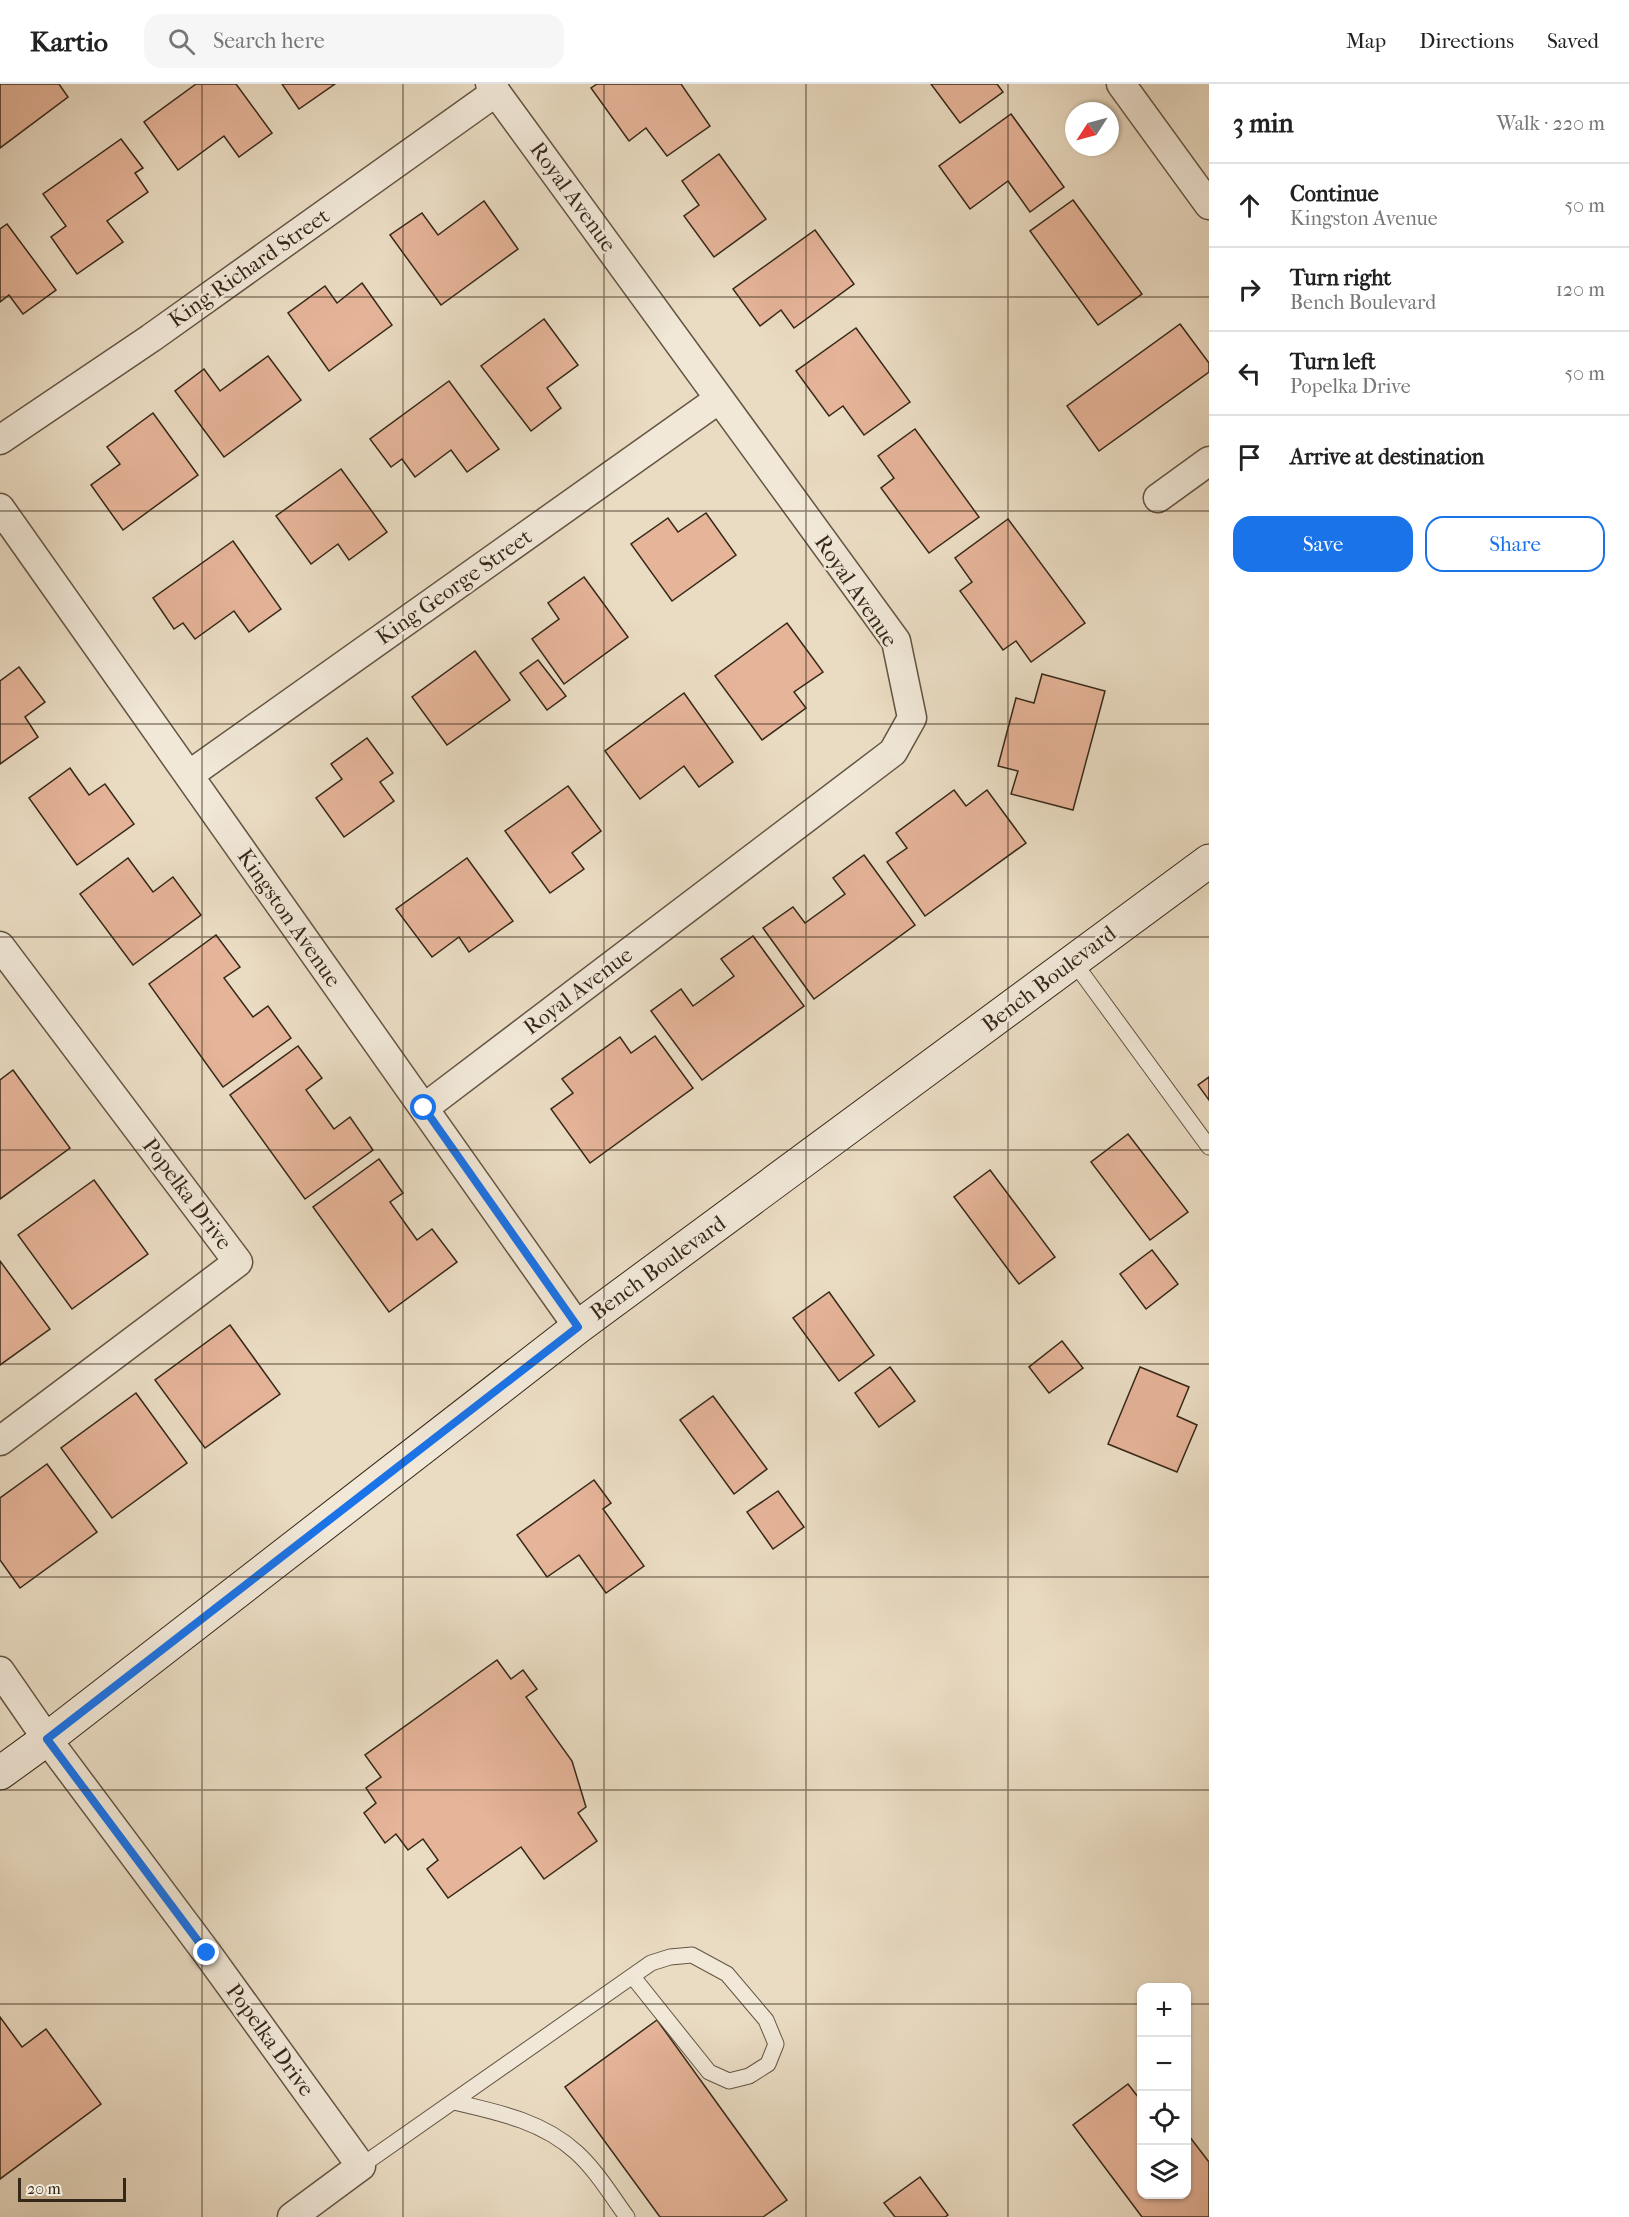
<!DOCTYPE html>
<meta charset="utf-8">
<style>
:root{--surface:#fff;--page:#f6f6f6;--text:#222;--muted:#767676;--line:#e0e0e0;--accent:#1a73e8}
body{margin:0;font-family:"IM FELL French Canon",serif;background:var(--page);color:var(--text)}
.controls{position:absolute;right:18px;bottom:18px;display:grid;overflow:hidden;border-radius:12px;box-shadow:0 2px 4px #0004}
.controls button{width:54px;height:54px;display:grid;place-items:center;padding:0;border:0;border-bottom:2px solid var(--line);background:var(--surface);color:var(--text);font:30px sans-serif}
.compass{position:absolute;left:1065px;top:18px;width:54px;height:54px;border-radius:50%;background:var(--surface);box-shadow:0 2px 4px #0004;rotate:234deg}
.scale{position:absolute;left:18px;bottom:15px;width:108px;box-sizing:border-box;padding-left:6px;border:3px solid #362818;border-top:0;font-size:16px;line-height:21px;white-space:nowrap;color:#362818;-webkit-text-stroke:4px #f1e8d8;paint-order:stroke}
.stop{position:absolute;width:18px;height:18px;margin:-14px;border:4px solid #1a73e8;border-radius:50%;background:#fff}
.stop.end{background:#1a73e8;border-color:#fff;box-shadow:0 2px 6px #0008}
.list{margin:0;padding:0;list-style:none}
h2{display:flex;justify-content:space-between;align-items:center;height:78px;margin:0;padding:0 24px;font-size:26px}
h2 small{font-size:20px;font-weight:400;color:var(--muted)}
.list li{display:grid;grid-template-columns:39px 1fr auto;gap:18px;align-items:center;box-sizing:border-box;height:84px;padding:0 24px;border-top:2px solid var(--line)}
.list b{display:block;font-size:22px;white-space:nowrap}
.list p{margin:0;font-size:20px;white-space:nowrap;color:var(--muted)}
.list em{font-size:20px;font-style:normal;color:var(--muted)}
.actions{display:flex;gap:12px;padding:18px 24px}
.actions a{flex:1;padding:14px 0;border:2px solid var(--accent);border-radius:18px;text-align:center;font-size:21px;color:var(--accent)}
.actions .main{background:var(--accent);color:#fff}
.icon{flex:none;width:33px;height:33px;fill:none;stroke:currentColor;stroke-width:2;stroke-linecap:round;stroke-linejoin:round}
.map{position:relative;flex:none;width:1209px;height:2133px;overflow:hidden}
header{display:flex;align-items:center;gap:36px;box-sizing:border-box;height:84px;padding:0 30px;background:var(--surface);border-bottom:2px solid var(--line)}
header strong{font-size:28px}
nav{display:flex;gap:33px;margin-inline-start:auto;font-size:21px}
.search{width:420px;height:54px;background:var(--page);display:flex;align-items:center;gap:15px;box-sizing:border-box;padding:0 21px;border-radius:18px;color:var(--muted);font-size:22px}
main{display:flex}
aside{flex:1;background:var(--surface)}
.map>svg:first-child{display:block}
.building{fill:#e6b499;stroke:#362818;stroke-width:1.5}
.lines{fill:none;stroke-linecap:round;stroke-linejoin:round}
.lane-casing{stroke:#635543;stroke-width:17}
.street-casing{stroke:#635543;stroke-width:31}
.secondary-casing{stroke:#362818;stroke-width:35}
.lane{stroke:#f1e8d8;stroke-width:15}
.street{stroke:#f1e8d8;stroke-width:28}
.secondary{stroke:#f1e8d8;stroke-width:33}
.route{stroke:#1a73e8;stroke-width:8}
.grid{fill:none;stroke:#362818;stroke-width:1.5;stroke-opacity:0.55}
.labels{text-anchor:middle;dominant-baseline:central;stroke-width:5;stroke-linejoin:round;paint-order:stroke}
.street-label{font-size:22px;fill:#362818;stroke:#f1e8d8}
</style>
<header>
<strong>Kartio</strong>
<div class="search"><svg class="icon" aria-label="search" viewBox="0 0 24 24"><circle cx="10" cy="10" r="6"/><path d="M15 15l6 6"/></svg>Search here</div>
<nav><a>Map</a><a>Directions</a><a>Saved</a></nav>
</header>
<main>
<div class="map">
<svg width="1209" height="2133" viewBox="0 0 1209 2133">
<rect width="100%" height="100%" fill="#eadcc3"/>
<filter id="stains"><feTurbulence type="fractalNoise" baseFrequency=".00333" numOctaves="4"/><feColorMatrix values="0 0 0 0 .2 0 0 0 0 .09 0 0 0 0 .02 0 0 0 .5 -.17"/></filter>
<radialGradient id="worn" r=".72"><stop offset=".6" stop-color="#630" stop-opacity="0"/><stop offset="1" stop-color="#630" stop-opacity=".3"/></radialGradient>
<!-- building -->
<g class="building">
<path d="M0,0h59l9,13 -68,51z"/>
<path d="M196,0h40l36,49 -33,24 -15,-21 -46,34 -34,-48z"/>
<path d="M282,0h53l-36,25z"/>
<path d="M597,0h84l29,42 -43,30 -21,-28 -17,13 -38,-53z"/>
<path d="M931,0h66l6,8 -43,31z"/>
<path d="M1011,30l53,73 -34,25 -22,-31 -38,28 -31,-43z"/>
<path d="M121,55l22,29 -8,5 13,19 -41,29 16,21 -46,32 -26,-37 15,-11 -23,-32z"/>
<path d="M719,70l47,65 -52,38 -30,-41 15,-11 -17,-24z"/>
<path d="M1073,116l69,94 -44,31 -68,-94z"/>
<path d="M484,117l34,48 -77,56 -51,-70 32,-22 16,22z"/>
<path d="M7,140l49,66 -33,24 -14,-19 -9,7v-73z"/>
<path d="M815,146l39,54 -60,44 -13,-18 -21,16 -27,-37z"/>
<path d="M362,199l30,42 -63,46 -41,-58 37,-27 12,17z"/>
<path d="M544,235l34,46 -31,23 14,20 -30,23 -50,-65z"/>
<path d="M1180,240l29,39v9l-110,79 -32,-45z"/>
<path d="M856,244l54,74 -46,33 -21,-29 -14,10 -33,-45z"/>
<path d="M268,272l33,44 -77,57 -49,-66 29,-22 16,22z"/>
<path d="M449,297l50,68 -32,23 -16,-22 -36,27 -13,-18 -11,8 -21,-28z"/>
<path d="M153,329l45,62 -75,55 -32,-45 29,-21 -13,-17z"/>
<path d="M915,345l64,88 -50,36 -48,-65 13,-10 -16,-22z"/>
<path d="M341,385l46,63 -38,28 -11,-16 -27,20 -35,-48z"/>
<path d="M706,429l30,42 -64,46 -41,-57 37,-26 10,14z"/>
<path d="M1008,435l77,104 -54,39 -15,-21 -13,9 -43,-59 12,-9 -17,-24z"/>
<path d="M233,457l48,68 -32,23 -15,-21 -39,28 -12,-16 -9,6 -21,-31z"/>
<path d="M584,493l44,60 -64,47 -32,-45 27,-20 -11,-16z"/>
<path d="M787,539l36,49 -29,20 12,16 -44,32 -47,-64z"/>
<path d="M475,567l35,49 -63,45 -35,-48z"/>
<path d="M538,576l28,36 -19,14 -27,-37z"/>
<path d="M19,583l26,35 -20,15 13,20 -38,27v-83z"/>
<path d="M1042,590l63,17 -32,119 -62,-16 7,-23 -20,-5 18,-68 18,5z"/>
<path d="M684,609l49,69 -34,25 -15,-21 -44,33 -35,-48z"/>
<path d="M367,654l26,35 -13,9 14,19 -50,36 -28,-39 26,-19 -11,-15z"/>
<path d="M70,684l19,27 16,-11 29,40 -57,41 -48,-67z"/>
<path d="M568,702l33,45 -29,22 12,16 -34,24 -45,-62z"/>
<path d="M954,706l12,16 21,-16 39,53 -101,73 -38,-54 20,-14 -11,-15z"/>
<path d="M864,771l51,70 -101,74 -51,-71 30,-21 12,16 40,-29 -12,-16z"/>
<path d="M128,774l25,34 20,-15 28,38 -68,50 -53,-71z"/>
<path d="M467,774l46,63 -44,31 -10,-15 -27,20 -36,-48z"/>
<path d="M216,851l24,32 -16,11 29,39 15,-11 23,32 -68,49 -74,-103z"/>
<path d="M753,852l51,70 -102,74 -51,-69 30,-22 12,17 41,-30 -13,-17z"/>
<path d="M655,952l38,52 -103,75 -39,-54 22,-16 -11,-14 58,-42 11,16z"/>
<path d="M298,962l24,32 -16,12 28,39 16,-12 23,33 -68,49 -75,-104z"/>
<path d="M13,986l57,78 -70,51v-119z"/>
<path d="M1209,993v23l-11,-15z"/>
<path d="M1128,1050l60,78 -38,28 -59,-78z"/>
<path d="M379,1075l24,34 -13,9 27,38 15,-11 25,33 -68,50 -76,-105z"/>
<path d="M990,1086l65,87 -36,27 -65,-87z"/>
<path d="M94,1096l54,74 -76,55 -54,-74z"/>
<path d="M1152,1166l26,34 -32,25 -26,-35z"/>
<path d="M0,1177l50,68 -50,36z"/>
<path d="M829,1208l45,63 -35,26 -46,-63z"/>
<path d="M230,1241l50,69 -75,54 -50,-68z"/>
<path d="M1062,1257l21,27 -34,25 -20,-26z"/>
<path d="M890,1283l25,34 -36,26 -24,-34z"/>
<path d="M1140,1283l49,20 -12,29 20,9 -20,47 -69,-28z"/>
<path d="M136,1309l51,70 -75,55 -51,-70z"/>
<path d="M713,1312l54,73 -33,25 -54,-74z"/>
<path d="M47,1380l50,68 -77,56 -20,-28v-62z"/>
<path d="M594,1396l17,23 -8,6 41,57 -38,27 -27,-38 -32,22 -30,-42z"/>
<path d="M778,1407l26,36 -31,22 -26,-37z"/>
<path d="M497,1576l14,19 12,-9 14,19 -11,8 46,64 14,46 -8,6 19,28 -53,38 -23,-32 -73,51 -21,-29 11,-9 -15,-21 -15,11 -12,-16 -11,9 -21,-30 12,-10 -10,-15 15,-11 -16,-22z"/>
<path d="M0,1933l22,30 24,-18 55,75 -101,75z"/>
<path d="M657,1936l130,180 -24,17h-103l-95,-130z"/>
<path d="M1128,2000l14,18v92h44v-62l23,30v55h-67l-69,-92z"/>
<path d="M920,2093l28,38 -3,2h-50l-11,-14z"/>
</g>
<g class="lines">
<!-- lane casing -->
<g class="lane-casing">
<g id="lane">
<path d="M1073,877l136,186"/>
<path d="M454,2018c43,10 88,19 122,50 20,18 35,43 51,65"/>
<path d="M361,2082l290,-203 19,-6 22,-2 35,19 39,46 10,24 -8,20 -19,12 -20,5 -20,-9 -76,-95"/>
</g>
</g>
<!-- street casing -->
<g class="street-casing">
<g id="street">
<path d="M1121,0l88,121"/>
<path d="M0,356l151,-102 345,-246"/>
<path d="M1158,414l51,-37"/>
<path d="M0,424l578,819"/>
<path d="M189,691l530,-376"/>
<path d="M0,862l238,316 -238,179"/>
<path d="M424,1024l469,-356 19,-34 -16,-77 -406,-557"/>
<path d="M0,1587l47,68 160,214 154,213 -69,51"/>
</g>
</g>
<!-- secondary casing -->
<g class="secondary-casing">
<path id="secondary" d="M0,1689l47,-34 531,-412 631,-466"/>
</g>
<!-- lane -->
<use href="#lane" class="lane"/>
<!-- street -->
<use href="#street" class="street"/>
<!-- secondary -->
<use href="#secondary" class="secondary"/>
</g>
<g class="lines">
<!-- route -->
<path class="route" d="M207,1869l-160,-214 531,-412 -154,-219"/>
</g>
<!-- grid -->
<path class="grid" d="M202,0v2133M403,0v2133M604,0v2133M806,0v2133M1008,0v2133M0,213h1209M0,427h1209M0,640h1209M0,853h1209M0,1066h1209M0,1280h1209M0,1493h1209M0,1706h1209M0,1920h1142M1186,1920h23"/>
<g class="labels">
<!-- street labels -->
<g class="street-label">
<text transform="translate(573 113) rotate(54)">Royal Avenue</text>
<text transform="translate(249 184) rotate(-35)">King Richard Street</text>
<text transform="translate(454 503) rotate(-35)">King George Street</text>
<text transform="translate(856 507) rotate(56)">Royal Avenue</text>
<text transform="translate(289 834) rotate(55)">Kingston Avenue</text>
<text transform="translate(1049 895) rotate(-37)">Bench Boulevard</text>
<text transform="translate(578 907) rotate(-37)">Royal Avenue</text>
<text transform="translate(187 1110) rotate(53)">Popelka Drive</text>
<text transform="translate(658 1184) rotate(-36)">Bench Boulevard</text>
<text transform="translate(270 1956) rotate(54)">Popelka Drive</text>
</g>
</g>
<rect width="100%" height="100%" filter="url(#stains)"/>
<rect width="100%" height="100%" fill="url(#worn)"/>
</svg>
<div class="controls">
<button>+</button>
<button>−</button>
<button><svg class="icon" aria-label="locate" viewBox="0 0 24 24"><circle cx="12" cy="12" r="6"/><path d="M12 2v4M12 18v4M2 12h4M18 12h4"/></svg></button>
<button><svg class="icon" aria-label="layers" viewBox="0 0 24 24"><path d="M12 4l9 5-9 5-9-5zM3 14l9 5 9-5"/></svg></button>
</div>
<svg class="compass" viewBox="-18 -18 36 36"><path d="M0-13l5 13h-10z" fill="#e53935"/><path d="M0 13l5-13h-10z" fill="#767676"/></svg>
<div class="scale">20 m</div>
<div class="stop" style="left:424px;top:1024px"></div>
<div class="stop end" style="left:207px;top:1869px"></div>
</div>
<aside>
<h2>3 min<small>Walk · 220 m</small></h2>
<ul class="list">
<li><svg class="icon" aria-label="ahead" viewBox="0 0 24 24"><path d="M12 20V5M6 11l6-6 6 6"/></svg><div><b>Continue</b><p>Kingston Avenue</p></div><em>50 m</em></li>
<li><svg class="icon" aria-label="right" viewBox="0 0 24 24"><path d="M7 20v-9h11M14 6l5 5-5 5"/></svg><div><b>Turn right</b><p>Bench Boulevard</p></div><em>120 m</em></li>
<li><svg class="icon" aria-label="left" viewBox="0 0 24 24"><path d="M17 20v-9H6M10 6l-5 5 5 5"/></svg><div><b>Turn left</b><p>Popelka Drive</p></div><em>50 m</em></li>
<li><svg class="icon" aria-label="arrive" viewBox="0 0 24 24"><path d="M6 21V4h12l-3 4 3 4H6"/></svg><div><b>Arrive at destination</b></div></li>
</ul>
<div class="actions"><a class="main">Save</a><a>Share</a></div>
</aside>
</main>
